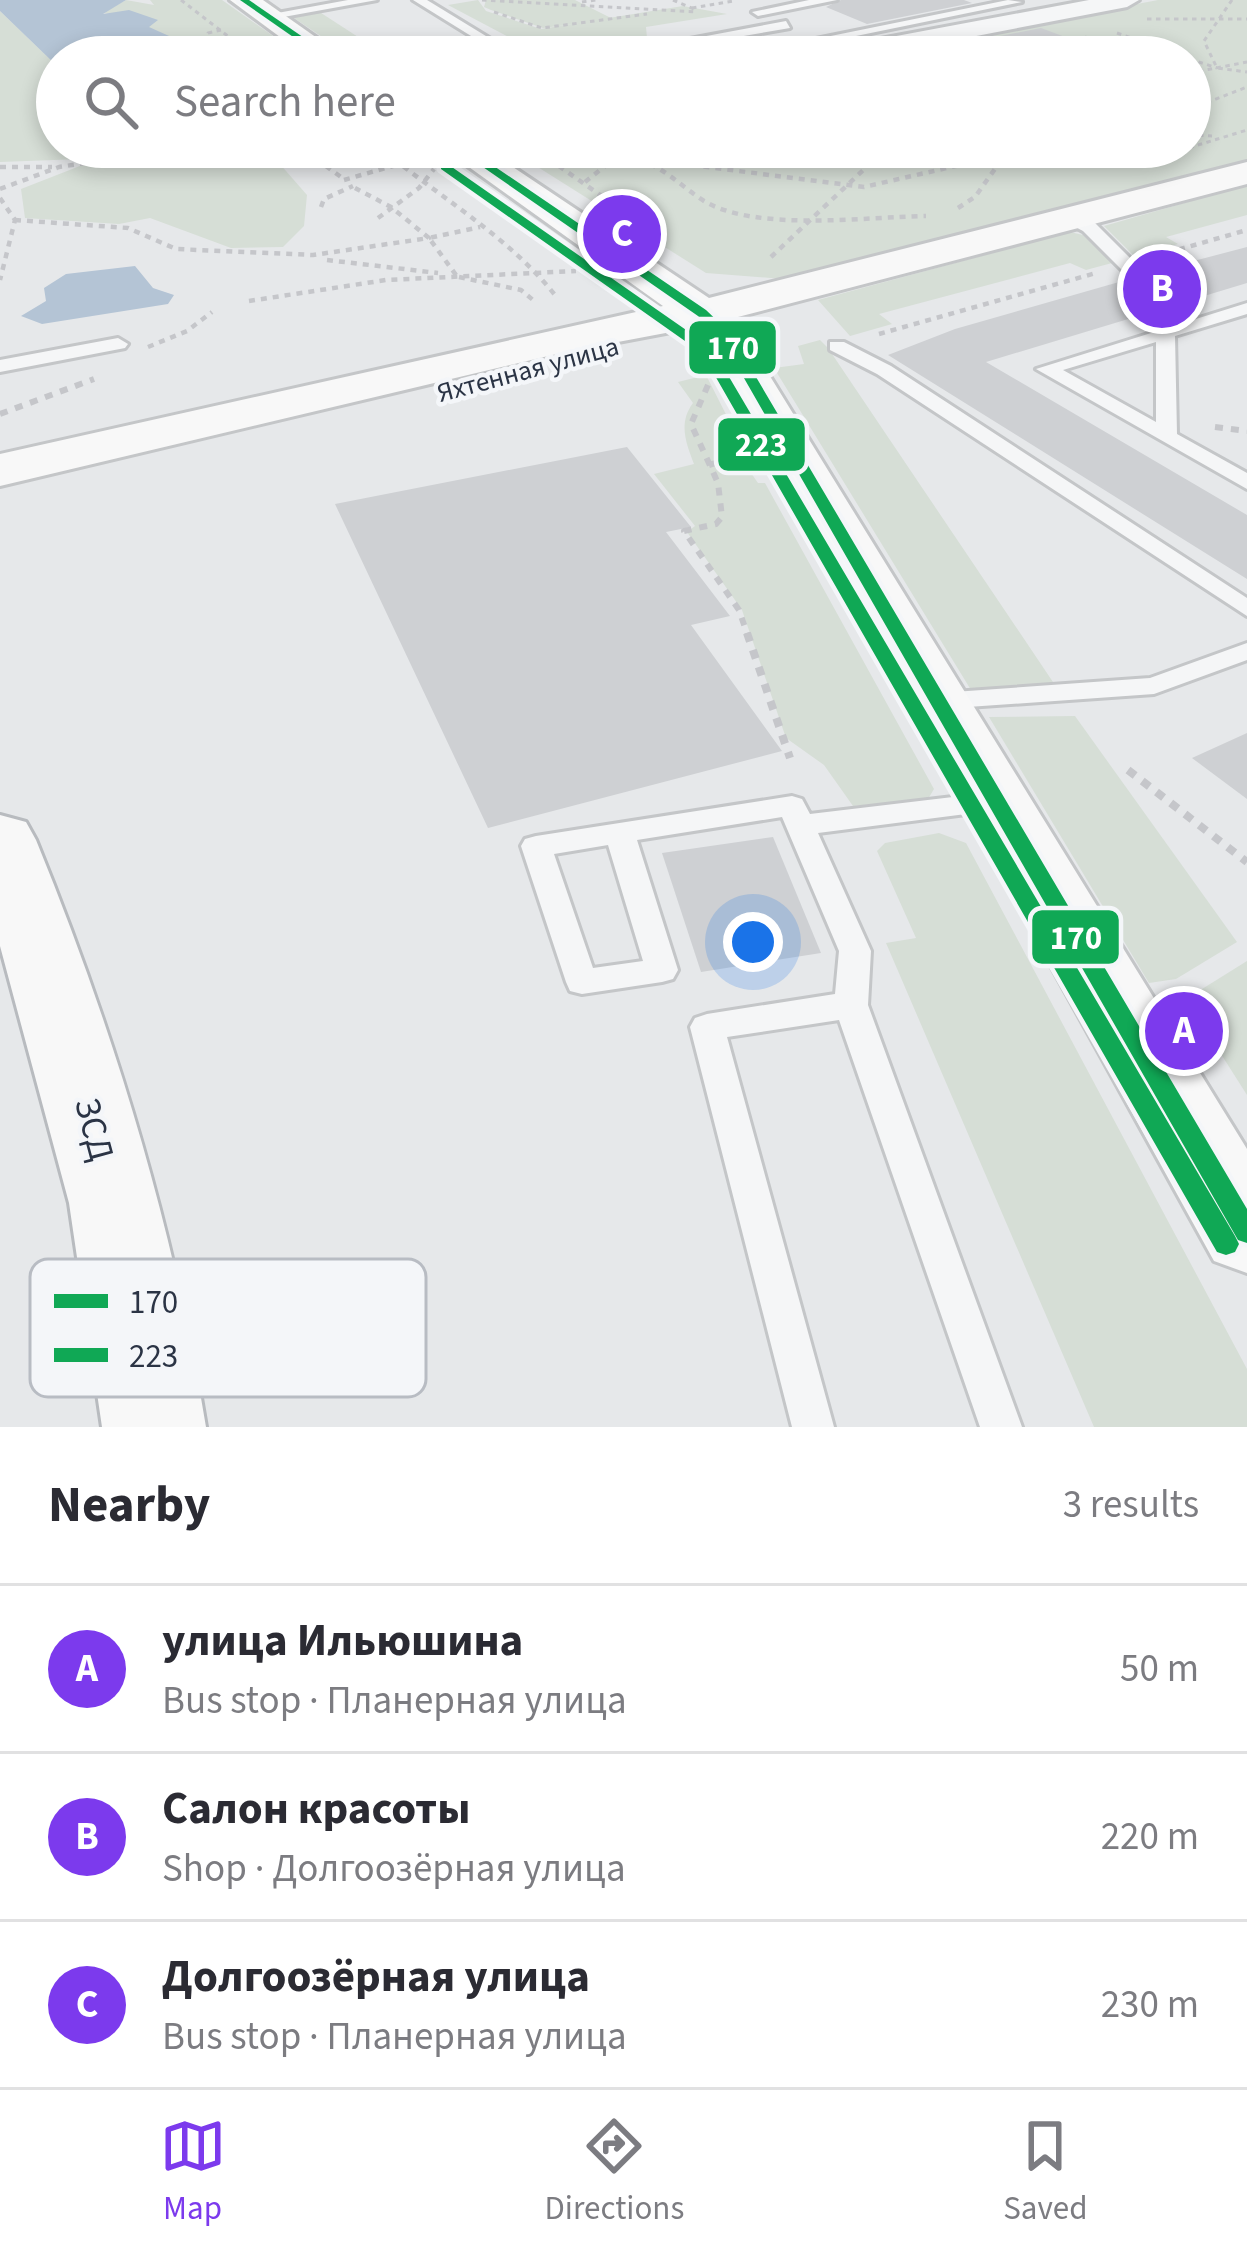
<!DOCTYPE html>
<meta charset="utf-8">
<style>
:root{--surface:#fff;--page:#f7f7f7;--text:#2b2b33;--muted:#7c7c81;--line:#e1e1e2;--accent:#7c3aed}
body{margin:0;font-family:"Source Sans 3",sans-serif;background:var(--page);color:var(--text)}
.you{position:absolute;left:753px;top:942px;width:42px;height:42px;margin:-30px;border:9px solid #fff;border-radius:50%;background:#1a73e8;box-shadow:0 0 0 18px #1a73e833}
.badge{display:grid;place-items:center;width:78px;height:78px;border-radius:50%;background:var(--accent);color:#fff;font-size:39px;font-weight:700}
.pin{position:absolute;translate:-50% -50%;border:6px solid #fff;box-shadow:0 3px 12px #0006}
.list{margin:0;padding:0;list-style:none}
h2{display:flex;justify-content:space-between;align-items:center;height:156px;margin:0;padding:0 48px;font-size:51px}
h2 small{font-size:39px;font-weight:400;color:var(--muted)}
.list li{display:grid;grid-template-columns:78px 1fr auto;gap:36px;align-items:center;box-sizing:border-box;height:168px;padding:0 48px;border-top:3px solid var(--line)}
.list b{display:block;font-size:45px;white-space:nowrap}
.list p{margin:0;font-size:39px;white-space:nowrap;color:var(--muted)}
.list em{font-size:39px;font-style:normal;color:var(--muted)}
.icon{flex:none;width:66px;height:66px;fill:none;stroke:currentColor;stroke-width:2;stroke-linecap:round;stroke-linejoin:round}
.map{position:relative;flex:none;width:1247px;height:1427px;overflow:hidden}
.search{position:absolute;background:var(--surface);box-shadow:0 6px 18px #0003;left:36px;right:36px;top:36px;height:132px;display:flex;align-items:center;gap:30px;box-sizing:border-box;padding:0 42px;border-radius:66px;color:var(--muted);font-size:45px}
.sheet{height:660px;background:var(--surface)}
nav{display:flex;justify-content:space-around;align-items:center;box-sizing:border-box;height:168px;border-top:3px solid var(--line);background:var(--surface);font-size:33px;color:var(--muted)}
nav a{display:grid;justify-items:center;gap:6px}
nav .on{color:var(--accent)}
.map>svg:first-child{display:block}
.green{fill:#d6ded6}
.water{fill:#b4c4d5}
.building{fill:#ced0d3}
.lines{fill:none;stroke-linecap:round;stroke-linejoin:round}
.lane-casing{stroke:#c4c6c8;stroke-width:6}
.street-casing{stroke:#c4c6c8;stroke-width:6}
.secondary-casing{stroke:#c4c6c8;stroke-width:6}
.highway-casing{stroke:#b8bbbf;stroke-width:6}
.path-far3{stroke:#c5c6ca;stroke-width:3;stroke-dasharray:4.5 4.5;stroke-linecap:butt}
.path-far2{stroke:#c5c6ca;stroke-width:4.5;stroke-dasharray:6 6;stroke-linecap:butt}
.path-far1{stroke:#c5c6ca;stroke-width:6;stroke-dasharray:8 8;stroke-linecap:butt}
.path{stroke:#c5c6ca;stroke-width:8;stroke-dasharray:9 9;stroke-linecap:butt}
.lane{fill:#f5f6f7;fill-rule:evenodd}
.street{fill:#f5f6f7;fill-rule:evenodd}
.secondary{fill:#f8f8f8;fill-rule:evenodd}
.highway{fill:#f8f8f8;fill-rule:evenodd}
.bus-1-casing{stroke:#f4f6f9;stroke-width:9}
.bus-2-casing{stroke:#f4f6f9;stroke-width:9}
.bus-1{fill:#10a855;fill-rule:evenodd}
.bus-2{fill:#10a855;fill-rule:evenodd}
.labels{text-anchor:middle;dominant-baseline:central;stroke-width:9;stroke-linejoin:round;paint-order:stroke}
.far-street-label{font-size:27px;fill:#2b3445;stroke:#f4f6f9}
.near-street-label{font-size:36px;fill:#2b3445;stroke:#f4f6f9}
.key{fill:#f4f6f9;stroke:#b8bcc3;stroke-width:3}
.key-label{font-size:33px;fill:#2b3445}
.line-badge{stroke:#f4f6f9;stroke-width:4.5}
.badge-label{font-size:33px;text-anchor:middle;font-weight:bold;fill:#fff}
</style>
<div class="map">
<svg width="1247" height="1427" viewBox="0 0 1247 1427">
<rect width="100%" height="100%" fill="#e6e8ea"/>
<!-- green -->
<g class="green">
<path d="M126,0l28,5 -4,-5h72l81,57h-126l-29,-30 8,-7 -54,-7z"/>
<path d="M478,0l8,11 55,18 142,-23 44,8 -81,13 1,11 12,5c-41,8 -108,29 -147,8l8,-8 -72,-38z"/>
<path d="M486,0h89l38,19 -70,9 -52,-18 -7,-3z"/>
<path d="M1158,0h89v161l-464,118 -77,-6 -181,-114 1,-12h664v-90h-330z"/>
<path d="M0,11l57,55v81l355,1 -96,19 -37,-4 28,32 -3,31 -21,21 -52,1 -81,-30 -31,6 -94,-6 -4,-29 64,-25 -4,-5 -81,3z"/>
<path d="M318,11l71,46h-37l-61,-41z"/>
<path d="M1247,185v30l-81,22 12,7 -44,12 -30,-30z"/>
<path d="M1070,232l13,3 29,28 -26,7 -16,-7 -191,51 13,10 -42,12 -32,-36z"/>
<path d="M820,340l8,8 227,337 -84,5 -197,-322 30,-4 -6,-18z"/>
<path d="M706,375l32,63 -8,5 28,40h7l169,306 -6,10 -75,7 -29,-41 -38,-27 -44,-128 -55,-78 8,-6 -41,-52 40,-10c-8,-21 -16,-41 -1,-61l-15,-21z"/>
<path d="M1075,716l162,226 -61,37 -27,4 -160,-266z"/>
<path d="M939,833l27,10 281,526v58h-153l-208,-484 30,-5 -39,-87 8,-8z"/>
<path d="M1247,961v134l-61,-96z"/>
</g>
<!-- water -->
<g class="water">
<path d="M0,0h126l-23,14 26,-4 29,10 -9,7 29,13 -1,17h-120v9l-57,-55z"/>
<path d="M135,266l18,22 21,7 -6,9 -126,20 -21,-8 25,-15 -2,-13 22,-14z"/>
</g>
<!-- building -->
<g class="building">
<path d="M841,0h123l8,3 -105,21 -41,-17z"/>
<path d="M1041,28l67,25 -1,4h-161l-17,-7z"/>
<path d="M1247,247v36l-261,79 261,153v64l-359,-224 67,-26 171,-49 18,4 4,-11z"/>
<path d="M627,447l64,80 -25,5 64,84 -39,9 91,126 -294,77 -153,-324z"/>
<path d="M1247,733v66l-55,-41z"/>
<path d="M773,837l48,116 -120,19 -39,-119z"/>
</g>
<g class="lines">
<!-- lane casing -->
<g class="lane-casing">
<g id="lane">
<path d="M348,0h29l-110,20 -6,-4z"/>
<path d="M413,0h14l93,57h-15z"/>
<path d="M809,0h28l-79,16 -6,-4z"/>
<path d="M1008,0l14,2 -200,41 -6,-4z"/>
<path d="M786,21l4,7 -168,29h-28z"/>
<path d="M1064,215l31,8 49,49v8h-12l-49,-49 -19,-10z"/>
<path d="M1247,303v11l-72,22 2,98 70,39v16l-211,-120zM1156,342v80l-93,-52z"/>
<path d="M118,338l10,6 -3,4 -125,24v-12z"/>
<path d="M830,342h14l47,24 356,232v18l-370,-242 -47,-24z"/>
<path d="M1247,643v17l-93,34 -215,15 -13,-8 13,-8 211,-15z"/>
<path d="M995,792l10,3 4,7 -4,7 -187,24 53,118 -3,54 154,422h-42l-141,-407 -112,17 107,390h-42l-102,-400 5,-9 12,-4 128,-20 4,-43 -57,-134 -145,23 41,130 -5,9 -11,3 -80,12 -12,-3 -4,-9 -45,-136 4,-7 11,-3 256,-40 10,3 8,15zM608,845l35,116 -50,7 -39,-114z"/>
</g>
</g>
<!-- street casing -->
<g class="street-casing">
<path id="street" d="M1089,0h50l-12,7 -260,50h-53l13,-8z"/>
</g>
<!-- secondary casing -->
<g class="secondary-casing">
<g id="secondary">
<path d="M230,0h33l81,57h-37z"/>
<path d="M441,147h42l226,151 538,-136v22l-513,134 513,831v124l-33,-12 -507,-918 -15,-15 -127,24 -565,134v-32l663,-148z"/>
</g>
</g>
<!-- highway casing -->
<g class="highway-casing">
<path id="highway" d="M0,815l26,7 10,18c78,191 137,384 170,587h-104l-33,-224 -69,-257z"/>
</g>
<!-- path-far3 -->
<g class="path-far3">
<path d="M181,0l74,57"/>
<path d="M482,0l214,12"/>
<path d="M673,0l21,9"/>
<path d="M1232,0l-28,41 13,27 30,4"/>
<path d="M582,2l14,-2"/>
<path d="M692,8l41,-7"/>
<path d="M494,12l48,16 105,-14"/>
<path d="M1147,19h100"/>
<path d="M221,30l-13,3v13l13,11"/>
<path d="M1117,33l68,24"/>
<path d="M1085,37l48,20"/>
<path d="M1190,59l27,9"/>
<path d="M1190,73l57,-11"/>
<path d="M1190,109l57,-22"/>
<path d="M1190,135l22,1"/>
<path d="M300,147l20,15"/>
<path d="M554,147l114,15"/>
<path d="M609,147l2,15"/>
<path d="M1108,147l48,13"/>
<path d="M385,151l13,11"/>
<path d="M1172,153l75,-23"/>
<path d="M547,157l7,5"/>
<path d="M92,162l92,-15"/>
<path d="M328,162l75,-15"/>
<path d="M407,162l16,-5"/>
<path d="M872,162l15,-15"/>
<path d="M973,162l37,-9"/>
<path d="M1000,162l10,-15"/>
</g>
<!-- path-far2 -->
<g class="path-far2">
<path d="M316,159l25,18"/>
<path d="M394,159c55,44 117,81 161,136"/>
<path d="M549,159l68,48"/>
<path d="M644,159l220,28 122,-28"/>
<path d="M1151,159l5,1"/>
<path d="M321,163l22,-4"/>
<path d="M650,164c21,10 35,25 54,37 52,31 161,16 222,15"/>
<path d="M0,167h52"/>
<path d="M344,180l73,-21"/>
<path d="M585,182l29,-23"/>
<path d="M0,189l59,-22 52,-8"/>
<path d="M0,198l15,22 -15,60"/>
<path d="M321,207l3,-8 29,-13"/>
<path d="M958,208l17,-11 27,-38"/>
<path d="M378,218l41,-30 15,-19"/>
<path d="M15,220l113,8 48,21 137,6 116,-17 -38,-31 -36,-19"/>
<path d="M1156,256l91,-26"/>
<path d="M771,257l104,-98"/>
<path d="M327,260l111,13"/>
<path d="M456,275l-27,-37 51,-11"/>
<path d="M459,277l62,13 12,10"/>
<path d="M249,301l137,-21 190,-9"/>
<path d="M879,334l217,-61"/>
<path d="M148,347l39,-16 25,-19"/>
</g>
<!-- path-far1 -->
<g class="path-far1">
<path d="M708,385l-17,39 27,59 4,34 -6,7 -32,7 55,79 9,26"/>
<path d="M0,414l94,-35"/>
<path d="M1215,427l32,4"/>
<path d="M709,465l34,-10"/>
</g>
<!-- path -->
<g class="path">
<path d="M747,633l43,125"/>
<path d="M1128,770l119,92"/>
</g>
<!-- lane -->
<use href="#lane" class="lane"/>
<!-- street -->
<use href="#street" class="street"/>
<!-- secondary -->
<use href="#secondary" class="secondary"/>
<!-- highway -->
<use href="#highway" class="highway"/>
<!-- bus-1 casing -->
<g class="bus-1-casing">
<g id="bus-1">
<path d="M240,0h9l83,57h-10z"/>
<path d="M454,147h12l240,163 24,23 517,876v34l-9,-3 -517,-902 -23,-22z"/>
</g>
</g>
<!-- bus-2 casing -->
<g class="bus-2-casing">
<path id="bus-2" d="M441,165h8l263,183 523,888 4,8 -4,8 -9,3 -9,-3 -515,-899 -261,-184z"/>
</g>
<!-- bus-1 -->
<use href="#bus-1" class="bus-1"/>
<!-- bus-2 -->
<use href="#bus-2" class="bus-2"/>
</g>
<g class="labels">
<!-- far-street labels -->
<g class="far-street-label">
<text transform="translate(528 370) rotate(-15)">Яхтенная улица</text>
</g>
<!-- near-street labels -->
<g class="near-street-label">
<text transform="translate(94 1129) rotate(75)">ЗСД</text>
</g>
</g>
<!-- legend -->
<rect x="30" y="1259" width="396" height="138" rx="18" class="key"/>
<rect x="54" y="1294" width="54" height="14" fill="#10a855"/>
<rect x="54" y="1348" width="54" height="14" fill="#10a855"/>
<g class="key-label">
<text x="129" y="1313">170</text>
<text x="129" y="1367">223</text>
</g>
<g class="line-badge">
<rect x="687" y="319" width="91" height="57" rx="12" fill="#10a855"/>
<rect x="716" y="416" width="91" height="57" rx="12" fill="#10a855"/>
<rect x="1030" y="908" width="91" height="58" rx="12" fill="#10a855"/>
</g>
<g class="badge-label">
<text x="733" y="359">170</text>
<text x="761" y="456">223</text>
<text x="1076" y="949">170</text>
</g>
</svg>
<div class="you"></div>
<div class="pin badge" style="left:1184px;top:1031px">A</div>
<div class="pin badge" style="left:1162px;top:289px">B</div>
<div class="pin badge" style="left:622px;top:234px">C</div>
<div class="search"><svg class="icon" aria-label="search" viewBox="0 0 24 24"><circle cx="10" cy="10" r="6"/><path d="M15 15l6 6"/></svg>Search here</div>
</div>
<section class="sheet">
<h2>Nearby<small>3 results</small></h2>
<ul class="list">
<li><span class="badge">A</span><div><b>улица Ильюшина</b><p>Bus stop · Планерная улица</p></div><em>50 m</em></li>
<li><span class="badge">B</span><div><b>Салон красоты</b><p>Shop · Долгоозёрная улица</p></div><em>220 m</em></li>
<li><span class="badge">C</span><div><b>Долгоозёрная улица</b><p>Bus stop · Планерная улица</p></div><em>230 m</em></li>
</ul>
</section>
<nav>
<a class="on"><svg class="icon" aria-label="map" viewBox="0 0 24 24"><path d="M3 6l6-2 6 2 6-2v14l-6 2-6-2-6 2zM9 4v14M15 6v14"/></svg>Map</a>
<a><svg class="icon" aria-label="directions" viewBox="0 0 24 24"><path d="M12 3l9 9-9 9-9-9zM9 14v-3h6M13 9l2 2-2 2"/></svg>Directions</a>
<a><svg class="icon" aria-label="saved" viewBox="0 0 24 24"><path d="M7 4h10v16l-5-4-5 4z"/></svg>Saved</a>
</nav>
